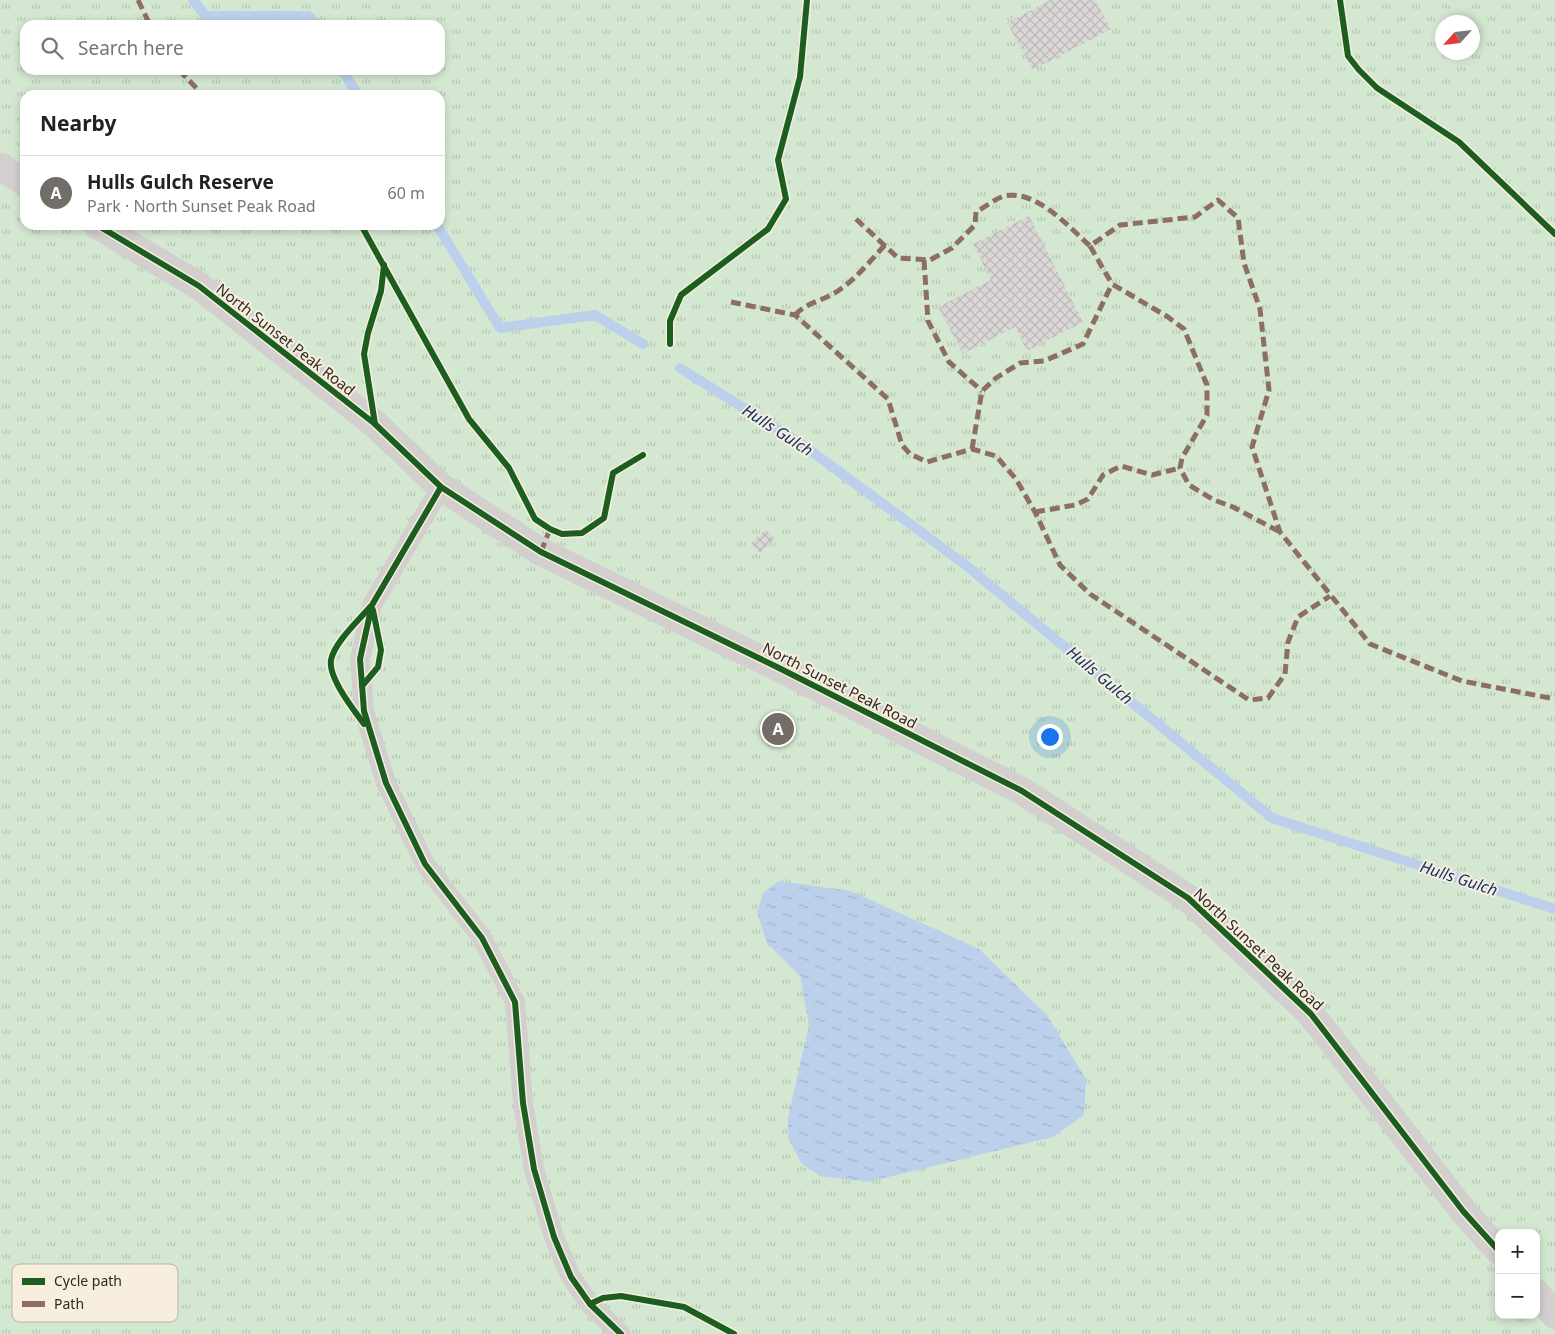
<!DOCTYPE html>
<meta charset="utf-8">
<style>
:root{--surface:#fff;--page:#f2f2f2;--text:#222;--muted:#767676;--line:#e0e0e0;--accent:#726e67}
body{margin:0;font-family:"Noto Sans",sans-serif;background:var(--page);color:var(--text)}
.controls{position:absolute;right:15px;bottom:15px;display:grid;overflow:hidden;border-radius:10px;box-shadow:0 2px 8px #0003}
.controls button{width:45px;height:45px;display:grid;place-items:center;padding:0;border:0;border-bottom:1px solid var(--line);background:var(--surface);color:var(--text);font:25px sans-serif}
.compass{position:absolute;left:1435px;top:15px;width:45px;height:45px;border-radius:50%;background:var(--surface);box-shadow:0 2px 8px #0003;rotate:243deg}
.you{position:absolute;left:1049px;top:736px;width:18px;height:18px;margin:-12px;border:4px solid #fff;border-radius:50%;background:#1a73e8;box-shadow:0 0 0 8px #1a73e833}
.badge{display:grid;place-items:center;width:32px;height:32px;border-radius:50%;background:var(--accent);color:#fff;font-size:16px;font-weight:700}
.pin{position:absolute;translate:-50% -50%;border:2px solid #fff;box-shadow:0 1px 5px #0006}
.list{margin:0;padding:0;list-style:none}
h2{display:flex;justify-content:space-between;align-items:center;height:65px;margin:0;padding:0 20px;font-size:21px}
h2 small{font-size:16px;font-weight:400;color:var(--muted)}
.list li{display:grid;grid-template-columns:32px 1fr auto;gap:15px;align-items:center;box-sizing:border-box;height:75px;padding:0 20px;border-top:1px solid var(--line)}
.list b{display:block;font-size:19px;white-space:nowrap}
.list p{margin:0;font-size:16px;white-space:nowrap;color:var(--muted)}
.list em{font-size:16px;font-style:normal;color:var(--muted)}
.icon{flex:none;width:28px;height:28px;fill:none;stroke:currentColor;stroke-width:2;stroke-linecap:round;stroke-linejoin:round}
.map{position:relative;flex:none;width:1555px;height:1334px;overflow:hidden}
.search{position:absolute;background:var(--surface);box-shadow:0 2px 8px #0003;left:20px;top:20px;width:425px;height:55px;display:flex;align-items:center;gap:12px;box-sizing:border-box;padding:0 18px;border-radius:15px;color:var(--muted);font-size:19px}
.panel{position:absolute;background:var(--surface);box-shadow:0 2px 8px #0003;left:20px;top:90px;width:425px;height:140px;border-radius:15px}
.map>svg:first-child{display:block}
.grass{fill:url(#grass-tufts);fill-rule:evenodd}
.water{fill:url(#water-ripples)}
.lines{fill:none;stroke-linecap:round;stroke-linejoin:round}
.stream{stroke:#bcd0ec;stroke-width:10}
.building{fill:url(#building-cross-hatch)}
.service{stroke:#d2cfce;stroke-width:20}
.minor{stroke:#d2cfce;stroke-width:28}
.quiet{stroke:#8d6e63;stroke-width:5;stroke-dasharray:10 5;stroke-linecap:butt}
.cycleway-casing{stroke:#f7eede;stroke-width:9}
.cycleway{stroke:#1b5e20;stroke-width:6}
.labels{text-anchor:middle;dominant-baseline:central;stroke-width:4;stroke-linejoin:round;paint-order:stroke}
.street-label{font-size:15px;fill:#2d2a24;stroke:#f7eede}
.water-label{font-size:16px;font-style:italic;fill:#0d3468;stroke:#f7eede}
.key{fill:#f7eede;stroke:#bab3a6;stroke-width:1}
.key-label{font-size:14px;fill:#2d2a24}
</style>
<div class="map">
<svg width="1555" height="1334" viewBox="0 0 1555 1334">
<defs>
<pattern id="grass-tufts" width="24" height="20" patternUnits="userSpaceOnUse" patternTransform="scale(1.25)"><rect width="24" height="20" fill="#d4e8d1"/><path d="M3 7l-1-3M5 7V3M7 7l1-3M15 17l-1-3M17 17v-4M19 17l1-3" fill="none" stroke="#b6c7b3"/></pattern>
<pattern id="water-ripples" width="26" height="14" patternUnits="userSpaceOnUse" patternTransform="scale(1.25)"><rect width="26" height="14" fill="#bcd0ec"/><path d="M2 4q2-2 4 0t4 0M15 11q2-2 4 0t4 0" fill="none" stroke="#a2b3ca"/></pattern>
<pattern id="building-cross-hatch" width="8" height="8" patternUnits="userSpaceOnUse" patternTransform="scale(1.25)"><rect width="8" height="8" fill="#dad7d6"/><path d="M0 0l8 8M0 8l8-8" fill="none" stroke="#bbb9b8"/></pattern>
</defs>
<rect width="100%" height="100%" fill="#f1ede4"/>
<!-- grass -->
<path class="grass" d="M0,0h1555v1334h-1555zM1442,22h30v30h-30zM25,25h415v45h-415zM25,95h415v130h-415zM1499,1233h37v82h-37z"/>
<!-- water -->
<path class="water" d="M779,881l72,10 128,58 68,66 39,64 -2,36 -31,22 -185,45 -48,-6 -18,-12 -14,-26v-21l21,-92 -9,-49 -33,-33 -10,-30 6,-20z"/>
<g class="lines">
<!-- stream -->
<g class="stream">
<path d="M193,0l13,16h103l6,9"/>
<path d="M342,70l16,25"/>
<path d="M437,225l63,103 95,-13 48,29"/>
<path d="M680,368l123,77 160,118 309,255 283,91"/>
</g>
</g>
<!-- building -->
<g class="building">
<path d="M1050,0h45l16,29 -78,41 -26,-47z"/>
<path d="M1029,216l54,106 -56,29 -12,-24 -52,27 -25,-47 53,-27 -18,-36z"/>
<path d="M766,529l9,10 -15,14 -9,-10z"/>
</g>
<g class="lines">
<!-- service -->
<path class="service" d="M441,487l-69,118 -12,54 4,52 22,72 39,81 57,74 33,64 8,101 11,66 20,68 17,40 19,27 31,30"/>
<!-- minor -->
<g class="minor">
<path d="M0,167l25,15"/>
<path d="M97,225l102,61 176,138 66,63 100,65 238,116 243,123 166,107 123,116 152,197 36,40"/>
<path d="M1536,1293l19,22"/>
</g>
<!-- quiet -->
<g class="quiet">
<path d="M138,0l12,25"/>
<path d="M179,70l24,25"/>
<path d="M856,219l42,39 32,2 22,-12 23,-23 1,-13c9,-5 19,-13 28,-16 32,-7 65,31 86,50l30,-21 75,-8 23,-17 20,18 6,45 16,46 9,81 -17,57 28,85 90,112 92,37 93,18"/>
<path d="M1090,246l22,38 56,33 16,12 23,56v30l-25,43 -2,10 9,17 25,15 19,7 47,25"/>
<path d="M924,260l4,61 21,41 33,29"/>
<path d="M731,302l64,13 93,84 14,46 8,9 17,8 45,-13 24,7 20,23 19,33 25,53 30,29 159,106 19,-2 17,-24 3,-32 10,-25 32,-21"/>
<path d="M795,315c10,-11 25,-14 38,-21 21,-12 36,-32 52,-49"/>
<path d="M972,449l10,-58 14,-13 24,-15 24,-2 39,-17 29,-60"/>
<path d="M1035,512l40,-7 13,-6 15,-24 18,-9 31,9 28,-7"/>
<path d="M541,552l9,-23"/>
</g>
<!-- cycleway casing -->
<g class="cycleway-casing">
<g id="cycleway">
<path d="M1340,0l8,56 11,14 18,18 82,54 96,92"/>
<path d="M97,225l102,61 176,138 66,63 100,65 238,116 243,123 166,107 123,116 152,197 36,40"/>
<path d="M361,225l108,194 40,49 26,51 15,10 12,5 20,-1 22,-15 9,-45 30,-18"/>
<path d="M670,344v-23l11,-26 87,-66 18,-30 -8,-39 22,-83 7,-77"/>
<path d="M375,424l-11,-70 4,-21 13,-42 3,-26"/>
<path d="M441,487l-69,118 -12,54 4,52 22,72 39,81 57,74 33,64 8,101 11,66 20,68 17,40 19,27 31,30"/>
<path d="M362,686l16,-19 3,-17 -8,-40"/>
<path d="M364,724c-10,-14 -36,-46 -33,-64 3,-17 28,-40 39,-53"/>
<path d="M590,1304l13,-6 18,-2 63,11 50,27"/>
</g>
</g>
<!-- cycleway -->
<use href="#cycleway" class="cycleway"/>
</g>
<g class="labels">
<!-- street labels -->
<g class="street-label">
<text transform="translate(286 339) rotate(38)">North Sunset Peak Road</text>
<text transform="translate(840 685) rotate(27)">North Sunset Peak Road</text>
<text transform="translate(1259 949) rotate(43)">North Sunset Peak Road</text>
</g>
<!-- water labels -->
<g class="water-label">
<text transform="translate(778 430) rotate(33)">Hulls Gulch</text>
<text transform="translate(1100 675) rotate(40)">Hulls Gulch</text>
<text transform="translate(1459 878) rotate(18)">Hulls Gulch</text>
</g>
</g>
<!-- legend -->
<rect x="12" y="1264" width="166" height="58" rx="8" class="key"/>
<rect x="22" y="1278" width="23" height="7" fill="#1b5e20"/>
<rect x="22" y="1301" width="23" height="6" fill="#8d6e63"/>
<g class="key-label">
<text x="54" y="1286">Cycle path</text>
<text x="54" y="1309">Path</text>
</g>
</svg>
<div class="controls">
<button>+</button>
<button>−</button>
</div>
<svg class="compass" viewBox="-18 -18 36 36"><path d="M0-13l5 13h-10z" fill="#e53935"/><path d="M0 13l5-13h-10z" fill="#767676"/></svg>
<div class="you"></div>
<div class="pin badge" style="left:778px;top:729px">A</div>
<div class="search"><svg class="icon" aria-label="search" viewBox="0 0 24 24"><circle cx="10" cy="10" r="6"/><path d="M15 15l6 6"/></svg>Search here</div>
<section class="panel">
<h2>Nearby<small></small></h2>
<ul class="list">
<li><span class="badge">A</span><div><b>Hulls Gulch Reserve</b><p>Park · North Sunset Peak Road</p></div><em>60 m</em></li>
</ul>
</section>
</div>
